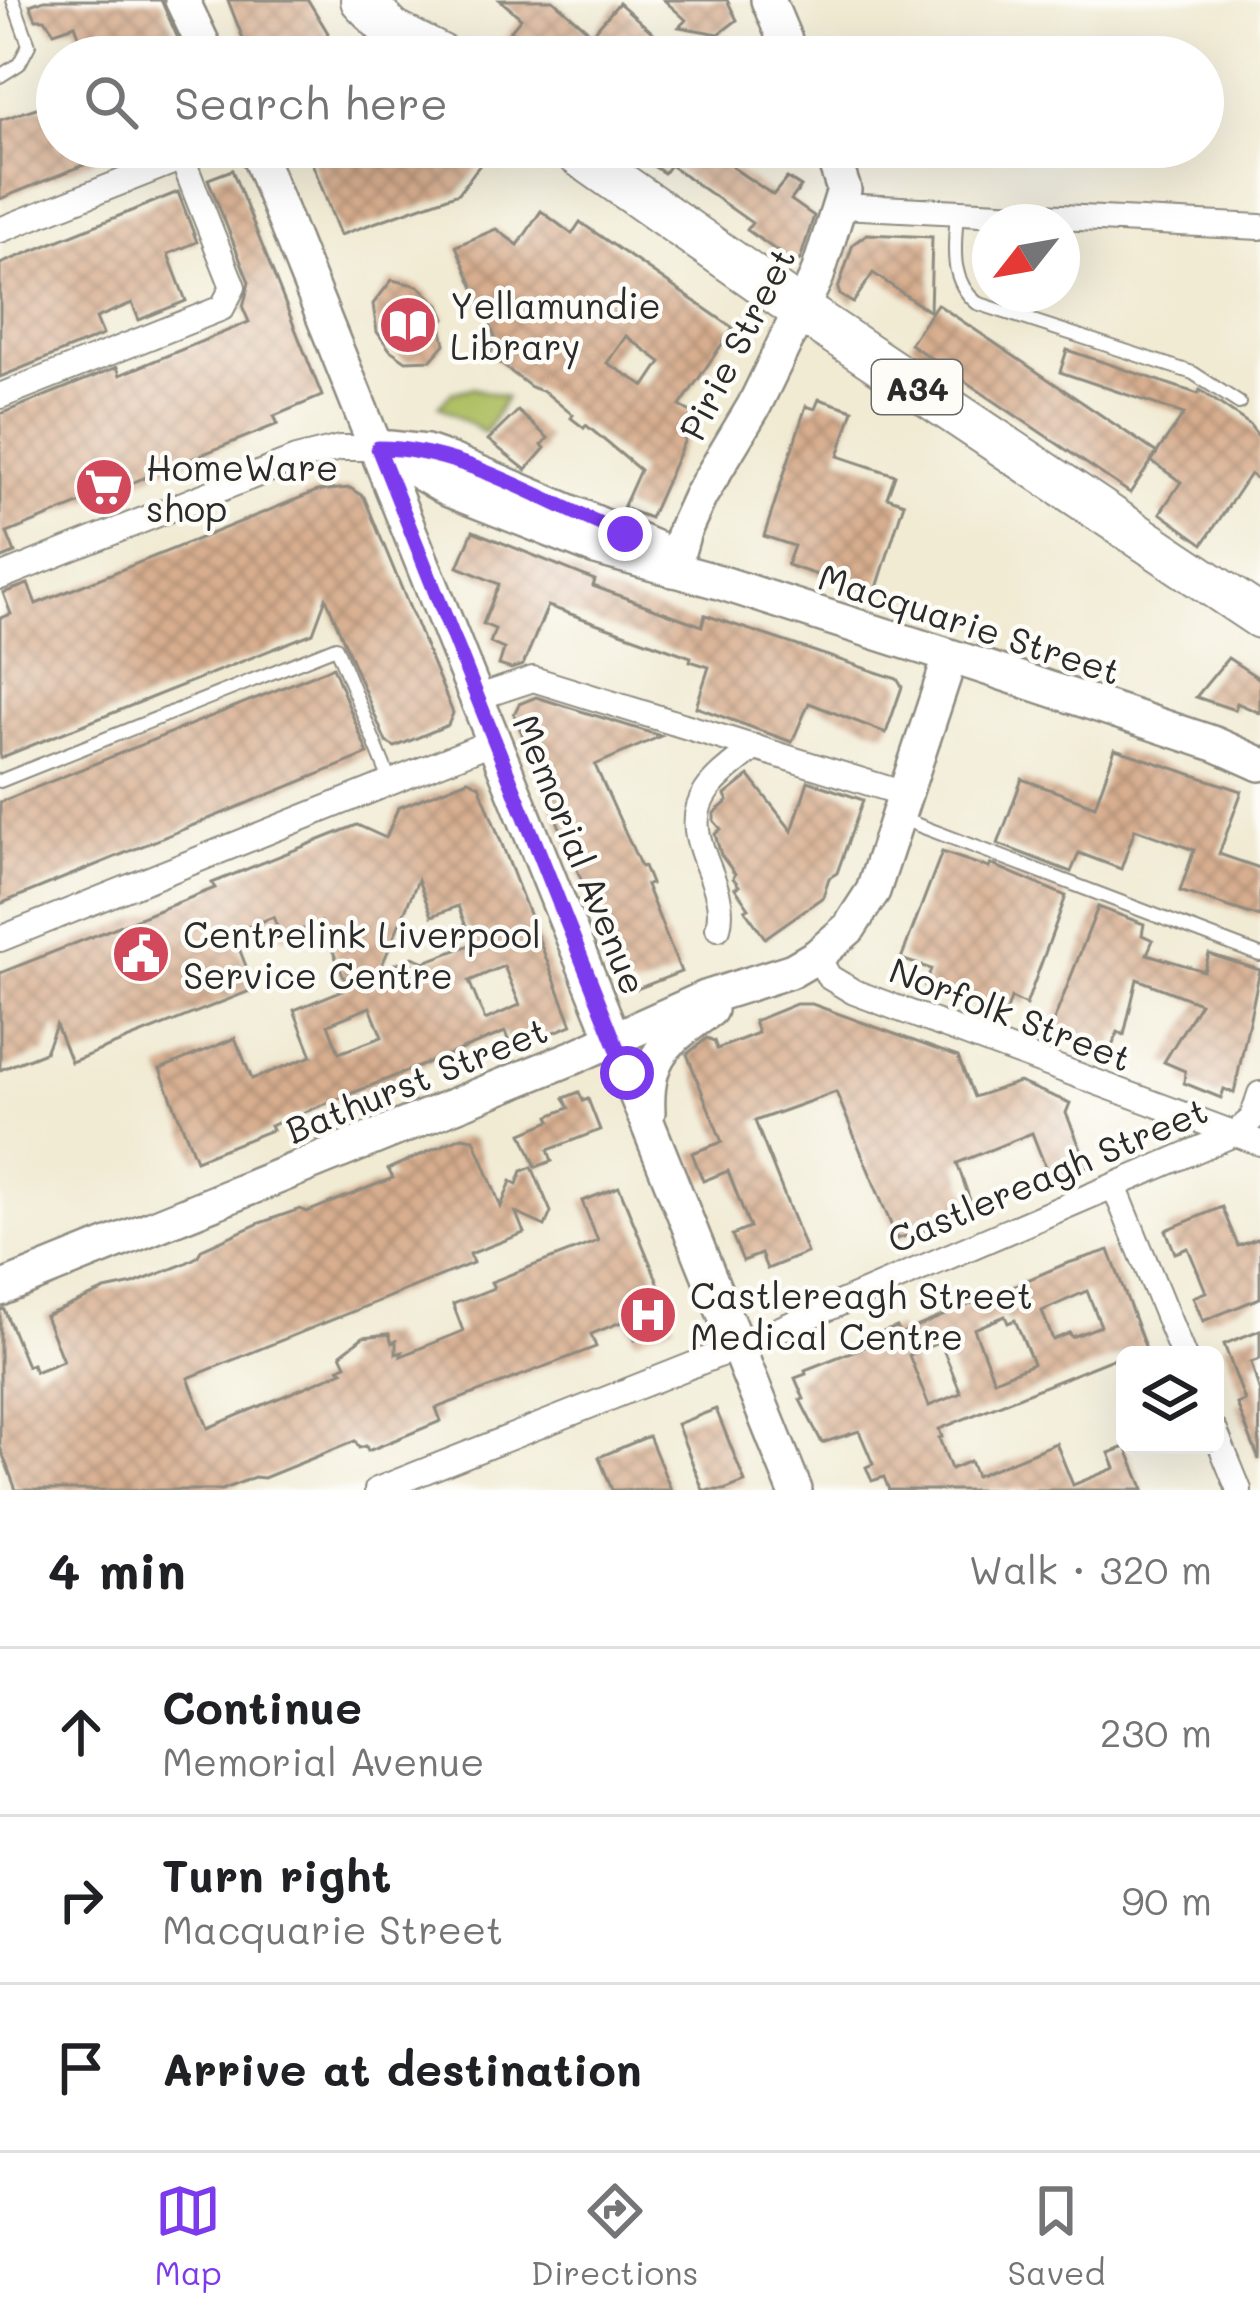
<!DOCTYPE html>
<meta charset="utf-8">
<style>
:root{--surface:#fff;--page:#f6f6f6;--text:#202124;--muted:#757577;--line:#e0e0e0;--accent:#7c3aed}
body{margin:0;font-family:Mali,sans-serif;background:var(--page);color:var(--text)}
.controls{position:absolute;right:36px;bottom:36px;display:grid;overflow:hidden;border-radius:18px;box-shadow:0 12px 48px #0002}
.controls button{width:108px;height:108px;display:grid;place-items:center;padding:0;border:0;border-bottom:3px solid var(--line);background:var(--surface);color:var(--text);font:60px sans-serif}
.compass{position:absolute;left:972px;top:204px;width:108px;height:108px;border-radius:50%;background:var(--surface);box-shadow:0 12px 48px #0002;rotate:239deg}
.stop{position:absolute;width:36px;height:36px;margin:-27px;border:9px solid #7c3aed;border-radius:50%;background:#fff}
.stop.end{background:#7c3aed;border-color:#fff;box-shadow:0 3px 12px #0008}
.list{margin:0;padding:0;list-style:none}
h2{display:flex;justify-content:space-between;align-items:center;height:156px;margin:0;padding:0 48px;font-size:51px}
h2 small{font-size:39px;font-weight:400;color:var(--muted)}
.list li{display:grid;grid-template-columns:78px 1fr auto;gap:36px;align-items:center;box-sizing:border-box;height:168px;padding:0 48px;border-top:3px solid var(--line)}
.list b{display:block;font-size:45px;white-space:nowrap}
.list p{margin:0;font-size:39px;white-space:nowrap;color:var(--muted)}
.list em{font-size:39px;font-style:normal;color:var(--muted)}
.icon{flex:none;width:66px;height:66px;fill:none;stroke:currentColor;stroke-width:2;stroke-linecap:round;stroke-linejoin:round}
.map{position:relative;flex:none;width:1260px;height:1490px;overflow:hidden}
.search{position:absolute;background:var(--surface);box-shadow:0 12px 48px #0002;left:36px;right:36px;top:36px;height:132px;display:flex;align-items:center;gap:30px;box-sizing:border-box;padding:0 42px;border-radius:66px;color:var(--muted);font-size:45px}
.sheet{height:660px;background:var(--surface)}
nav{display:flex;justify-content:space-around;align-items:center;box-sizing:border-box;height:168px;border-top:3px solid var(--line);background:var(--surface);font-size:33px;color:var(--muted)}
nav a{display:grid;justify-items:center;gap:6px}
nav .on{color:var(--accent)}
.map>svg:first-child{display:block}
.grass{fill:#afbf63;stroke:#6d7547;stroke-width:3}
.building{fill:url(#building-cross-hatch);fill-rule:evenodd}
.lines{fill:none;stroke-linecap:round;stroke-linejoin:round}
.lane-casing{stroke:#8e8b80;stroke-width:16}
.street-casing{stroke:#8e8b80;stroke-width:28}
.secondary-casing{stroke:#8e8b80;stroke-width:38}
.highway-casing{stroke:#8e8b80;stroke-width:46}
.lane{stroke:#fff;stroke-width:12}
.street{stroke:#fff;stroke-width:24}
.secondary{stroke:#fff;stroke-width:33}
.highway{stroke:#fff;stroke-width:42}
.route{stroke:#7c3aed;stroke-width:15}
.labels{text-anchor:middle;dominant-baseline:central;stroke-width:9;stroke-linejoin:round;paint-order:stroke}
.shield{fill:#fdfcf7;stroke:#6a6a68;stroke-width:3}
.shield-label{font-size:33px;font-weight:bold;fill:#2b2b2b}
.poi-label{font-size:36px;fill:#2b2b2b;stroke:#fdfcf7;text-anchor:start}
.street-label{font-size:36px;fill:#2b2b2b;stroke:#fdfcf7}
</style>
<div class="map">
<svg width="1260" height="1490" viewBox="0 0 1260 1490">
<defs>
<pattern id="building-cross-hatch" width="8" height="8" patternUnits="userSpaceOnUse" patternTransform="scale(3)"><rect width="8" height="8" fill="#d8ae8f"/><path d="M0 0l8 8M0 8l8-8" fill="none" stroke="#af8e75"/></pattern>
</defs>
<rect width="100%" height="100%" fill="#fdfcf7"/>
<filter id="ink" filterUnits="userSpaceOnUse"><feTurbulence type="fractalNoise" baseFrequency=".00833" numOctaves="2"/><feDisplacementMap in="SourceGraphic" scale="24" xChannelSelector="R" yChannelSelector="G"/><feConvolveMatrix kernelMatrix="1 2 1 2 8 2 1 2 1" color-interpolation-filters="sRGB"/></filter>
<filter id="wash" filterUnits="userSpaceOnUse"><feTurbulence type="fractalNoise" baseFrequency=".004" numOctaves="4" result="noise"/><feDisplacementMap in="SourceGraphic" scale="48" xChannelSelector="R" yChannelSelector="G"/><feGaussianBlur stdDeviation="2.7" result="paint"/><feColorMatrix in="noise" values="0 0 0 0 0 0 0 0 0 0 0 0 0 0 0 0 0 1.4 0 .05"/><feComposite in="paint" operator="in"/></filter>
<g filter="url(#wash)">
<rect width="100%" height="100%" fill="#f1ebd4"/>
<!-- grass -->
<path class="grass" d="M472,388l34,9 -21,36 -46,-27 12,-13z"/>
<g id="blocks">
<!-- building -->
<g class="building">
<path d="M44,0h117l25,57h-75l-2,-6 -22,6 -12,-32 -21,7 -9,-13h-9l-6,-14z"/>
<path d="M228,0h80l20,33 -16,24h-62z"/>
<path d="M500,0h53l39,34 27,-31 61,54h-172l-11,-10 24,-29z"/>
<path d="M664,0h63l10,20 -18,14 -40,-7 7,-7z"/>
<path d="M57,101v46h71l-128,52v-79z"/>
<path d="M321,147h131l10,7 5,-7h9l11,8 -28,38 -119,42 -32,-83z"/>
<path d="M657,147h98l-23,20 41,28 14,-17 14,9 -10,13 23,16 -14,44 -6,3 -47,-33 5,-7 -82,-58 -6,8 -17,-11z"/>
<path d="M232,170l90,226 -48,20 4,8 -271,109 8,20 -15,6v-145l117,-47 3,8 129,-53 -6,-14 6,-26 -41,-103z"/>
<path d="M178,192l19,50 -29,12 18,47 -47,19 -7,-17 -36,15 7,17 -103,42v-113z"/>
<path d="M541,211l31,23 8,-12 153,106 -53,78 16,9 -46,103 -27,-10 17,-38 -54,-45 -2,3 -13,-10 2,-3 -28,-23 -14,-5 -42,-32 4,-6 -7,-6 9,-6 -39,-91 40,-17 22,16zM626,336l35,26 -16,24 -38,-23z"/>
<path d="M867,234l65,3 -2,75 -57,-39 -20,30 -13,-8 -2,-6 15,-45z"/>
<path d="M392,280l27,6 20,19 6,14 -5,2 5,23 -14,16 -25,1 -16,-11 -13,-18 -4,-28z"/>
<path d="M937,304l220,149 -27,40 -220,-149z"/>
<path d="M1067,350l131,44 2,-4 49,34 11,14v43l-10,-7 -47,70 -43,-31 21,-31 -30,-21 33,-47 -124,-42z"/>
<path d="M819,399l34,11 -15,46 57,19 -8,22 17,6 -29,91 -88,-29 7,-19 -30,-10 42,-130 9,3z"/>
<path d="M518,411l30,27 -6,7 3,3 -19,22 -38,-30z"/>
<path d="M350,488l14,9 89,216 -5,12 -53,22 -9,-5 -60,-144 -13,35 -313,125v-140l11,-4 -8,-21 25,-9 8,20 281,-113z"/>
<path d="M473,531l122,49 -2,6 109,40 3,-11 192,64 5,8 -16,46 -77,-30 -17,39 -96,-35 13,-40 -19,-6 1,-4 -143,-51 -25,59 -12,4 -12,-4 5,-16 -14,-6 5,-14 -12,-5 16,-40 -41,-17z"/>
<path d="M1228,658l32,21v34l-23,-10 -2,7 -39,-13z"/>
<path d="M333,667l35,87 -368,150v-102z"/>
<path d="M536,697l125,39 -66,29 46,102 3,-1 7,18 -5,1 35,87 -44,17 -14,-6 -109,-269 5,-10z"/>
<path d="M1115,749l127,42 -23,63 41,14v49l-80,-26 14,-41 -59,-21 -14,40 -42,-16 -8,19 -73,-28 24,-65 73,27z"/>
<path d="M749,776l43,55 16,-50 55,19 -26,73 -8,5 -6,19 -58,41 -20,-28 4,-2 -14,-20 4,-2 -6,-8 2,-4 -14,-19 -6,-21 6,-5 -7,-8v-8l14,-12 -3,-6z"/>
<path d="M468,780l11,5 93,240 -60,24 -7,-17 -235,94 2,4 -76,30 -36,-91 75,-31 17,41 60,-23 -18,-46 54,-22 -27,-66 -39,16 -9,-21 -40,16 22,56 -184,73 -15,-37 -11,27 -45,18v-97l215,-85 -3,-5 145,-58 29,13 12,-30zM418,880l14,36 26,-10 15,38 -48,18 -12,-5 -33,13zM504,966l16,39 -35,15 -16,-39zM370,1007l12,30 -43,16 -11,-29z"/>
<path d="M942,852l47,16 2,-4 75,32 -40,109 -15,-7 -5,16 -81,-28 6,-17 -30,-10z"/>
<path d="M1098,907l46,17 -2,11 11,5 -6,14 57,17 5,-17 51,16 -26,123 -10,-4 -3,9 -37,-15 1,-12 -21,-9 36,-59 -63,-24 -13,56 -6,-3 -10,24 -59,-23z"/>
<path d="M796,1004h16l146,53 16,40 45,-15 51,21 -4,10 22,53 -37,15 -19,-48 -75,30 14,40 -7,4 4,9 -71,23 -61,-147 -81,29 52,132 -40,16 -6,-15 -18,7 -11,-26 18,-7 -22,-57 -25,10 -11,-28 30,-11 -35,-88 20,-16 7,3 3,8 41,-16 -4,-12z"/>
<path d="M579,1092l4,9 5,-2 12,31 -52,20 4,11 -16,6 -14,-34 29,-12 -2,-5 20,-8 -5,-10z"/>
<path d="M462,1137l12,2 27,68 10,-26 6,3 5,-13 10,-4 19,45 -6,14 -29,-13 8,20 -54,21 3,9 -285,115 20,50 135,-57 -4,-3 7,-3 -5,-11 22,-17 26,-3 3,9 4,-2v13l6,-2 -1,4 62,-25 -10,-27 41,-16 -3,-6 107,-41 -16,-40 37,-14 56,137 -40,16 -9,-20 -35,14 5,13 -160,61 5,13 -73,30 -2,-5 -7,2 -4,-7 -91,37 -10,-1 -32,13h-206l-16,-43v-137l4,-1 23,57 5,-2 3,8 28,-11 -18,-45 60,-26 28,-6 51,-20 13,-7 5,-8 58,-26 40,-14 7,3 86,-34 -5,-9z"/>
<path d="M1222,1207l16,39 22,-8v60l-57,23 -10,-24 13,-5 -18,-44 -13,5 -9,-23z"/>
<path d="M1109,1250l39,105h-26l-183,74 3,8 -3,1 12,31 19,-8 6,15 80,-33 17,42 42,-17 -6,-15 17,-6 18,43h-255l-5,-13 -12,4 -6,-14 7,-3 -14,-33 -37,12 -22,-43 4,-1 -9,-21 11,-4 -1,-4 69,-27 -3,-6 15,-6 11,-4 3,7 165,-70zM1087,1291l14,35 -29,11 -2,-4 -17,7 -11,-29zM1005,1316l3,7 7,-3 18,44 -39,16 -20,-51zM940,1342l21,51 -32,13 -20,-51z"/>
<path d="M1260,1330v29l-9,3 9,31 -1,67 -22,-56 8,-3 -21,-57z"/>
<path d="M716,1409l29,73 -21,8h-21l-26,-66z"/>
<path d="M649,1436l22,54h-59l-13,-33z"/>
</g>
</g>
</g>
<g filter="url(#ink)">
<use href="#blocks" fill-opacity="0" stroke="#8e8b80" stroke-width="3"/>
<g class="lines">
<!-- lane casing -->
<g class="lane-casing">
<g id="lane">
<path d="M0,76l19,-12 10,-19 -16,-45"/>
<path d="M957,212c-2,33 -9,67 20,91l216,70 46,30"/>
<path d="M0,781l336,-134 55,136"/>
<path d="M902,819l358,136"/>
</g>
</g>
<!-- street casing -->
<g class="street-casing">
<g id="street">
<path d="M841,206l419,21"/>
<path d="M0,230l210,-83"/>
<path d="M0,396l222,-88 11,-21 -51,-129"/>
<path d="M0,577l296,-118 44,-11h38"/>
<path d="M476,698l57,-19 375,116"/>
<path d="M718,928c13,-47 -43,-90 -12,-136 12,-18 33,-31 49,-45"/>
<path d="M0,939l494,-198"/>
<path d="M817,956l12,21 25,15 406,151"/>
<path d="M1114,1186l69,169"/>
<path d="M1215,1431l24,59"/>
<path d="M377,1490l361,-143 496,-213 18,-15 8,-25"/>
</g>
</g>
<!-- secondary casing -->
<g class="secondary-casing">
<g id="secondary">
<path d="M182,0l27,57"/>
<path d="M768,0l24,57"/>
<path d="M255,147l540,1343"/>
<path d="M378,448l71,42 147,58 123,34 262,84 234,78 45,20"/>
<path d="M389,448l37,4 23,8 204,87"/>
<path d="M673,570l11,-39 16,-35 54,-90 63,-130 27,-86 -14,-43"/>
<path d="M648,1112c-3,-57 18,-71 62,-102"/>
<path d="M0,1289l574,-232 131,-59 88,-28 24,-14 32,-28 24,-37 77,-233"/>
</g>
</g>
<!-- highway casing -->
<g class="highway-casing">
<g id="highway">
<path d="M362,0l30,31 51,26"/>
<path d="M568,147l234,164 458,306"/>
</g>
</g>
<!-- lane -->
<use href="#lane" class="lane"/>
<!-- street -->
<use href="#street" class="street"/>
<!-- secondary -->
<use href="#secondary" class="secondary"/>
<!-- highway -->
<use href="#highway" class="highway"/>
</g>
</g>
<g class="lines" filter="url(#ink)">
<!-- route -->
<path class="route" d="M625,534c-79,-30 -160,-86 -247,-86l249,625"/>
</g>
<!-- icons -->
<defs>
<g id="library-disc" transform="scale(3)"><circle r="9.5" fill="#d1495b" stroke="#fdfcf7"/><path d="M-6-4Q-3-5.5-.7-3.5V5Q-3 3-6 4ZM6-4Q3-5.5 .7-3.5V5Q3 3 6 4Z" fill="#fff"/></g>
<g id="supermarket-disc" transform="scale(3)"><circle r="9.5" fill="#d1495b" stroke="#fdfcf7"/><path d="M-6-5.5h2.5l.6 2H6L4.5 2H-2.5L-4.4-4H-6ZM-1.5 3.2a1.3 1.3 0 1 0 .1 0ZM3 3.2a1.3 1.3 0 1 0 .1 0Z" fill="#fff"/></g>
<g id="civic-disc" transform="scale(3)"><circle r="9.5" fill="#d1495b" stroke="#fdfcf7"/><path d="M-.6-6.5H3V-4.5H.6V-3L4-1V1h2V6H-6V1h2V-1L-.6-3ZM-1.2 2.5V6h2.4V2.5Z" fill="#fff"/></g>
<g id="hospital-disc" transform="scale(3)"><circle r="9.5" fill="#d1495b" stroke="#fdfcf7"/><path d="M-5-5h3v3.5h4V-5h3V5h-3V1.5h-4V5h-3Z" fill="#fff"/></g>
</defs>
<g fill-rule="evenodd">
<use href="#library-disc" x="408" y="325"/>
<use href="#supermarket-disc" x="104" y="487"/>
<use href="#civic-disc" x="141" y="954"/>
<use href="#hospital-disc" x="648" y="1315"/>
</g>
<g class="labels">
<!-- shield labels -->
<rect class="shield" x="872" y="360" width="90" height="54" rx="9"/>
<g class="shield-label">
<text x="917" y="387">A34</text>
</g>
<!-- poi labels -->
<g class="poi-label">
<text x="450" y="304">Yellamundie<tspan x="450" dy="41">Library</tspan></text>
<text x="146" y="466">HomeWare<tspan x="146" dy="41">shop</tspan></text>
<text x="183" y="933">Centrelink Liverpool<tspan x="183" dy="41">Service Centre</tspan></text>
<text x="690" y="1294">Castlereagh Street<tspan x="690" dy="41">Medical Centre</tspan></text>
</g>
<!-- street labels -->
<g class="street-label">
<text transform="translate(736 343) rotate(-63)">Pirie Street</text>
<text transform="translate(970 623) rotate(18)">Macquarie Street</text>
<text transform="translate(581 854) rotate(68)">Memorial Avenue</text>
<text transform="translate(1011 1013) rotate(21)">Norfolk Street</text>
<text transform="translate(416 1079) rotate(-22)">Bathurst Street</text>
<text transform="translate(1047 1174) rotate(-23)">Castlereagh Street</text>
</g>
</g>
</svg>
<div class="controls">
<button><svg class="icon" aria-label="layers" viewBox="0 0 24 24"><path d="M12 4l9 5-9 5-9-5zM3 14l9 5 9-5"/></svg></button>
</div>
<svg class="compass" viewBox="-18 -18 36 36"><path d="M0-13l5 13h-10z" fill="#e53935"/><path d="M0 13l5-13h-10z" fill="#757577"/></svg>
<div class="stop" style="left:627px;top:1073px"></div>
<div class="stop end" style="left:625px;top:534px"></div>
<div class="search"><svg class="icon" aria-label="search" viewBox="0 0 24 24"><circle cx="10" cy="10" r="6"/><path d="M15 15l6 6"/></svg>Search here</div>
</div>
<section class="sheet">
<h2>4 min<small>Walk · 320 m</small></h2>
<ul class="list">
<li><svg class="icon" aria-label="ahead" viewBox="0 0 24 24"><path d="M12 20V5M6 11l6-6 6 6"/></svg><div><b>Continue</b><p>Memorial Avenue</p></div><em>230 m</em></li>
<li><svg class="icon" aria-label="right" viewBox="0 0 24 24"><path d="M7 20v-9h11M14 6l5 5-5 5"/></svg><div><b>Turn right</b><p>Macquarie Street</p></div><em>90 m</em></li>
<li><svg class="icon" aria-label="arrive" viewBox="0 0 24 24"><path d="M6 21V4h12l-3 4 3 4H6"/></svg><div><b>Arrive at destination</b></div></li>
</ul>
</section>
<nav>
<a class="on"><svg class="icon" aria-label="map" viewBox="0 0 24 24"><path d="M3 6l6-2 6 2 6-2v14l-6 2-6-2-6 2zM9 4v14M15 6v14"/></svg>Map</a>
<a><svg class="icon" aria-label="directions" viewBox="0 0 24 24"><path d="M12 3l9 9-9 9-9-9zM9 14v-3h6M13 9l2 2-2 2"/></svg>Directions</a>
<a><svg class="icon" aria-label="saved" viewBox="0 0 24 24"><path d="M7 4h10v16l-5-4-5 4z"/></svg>Saved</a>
</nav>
